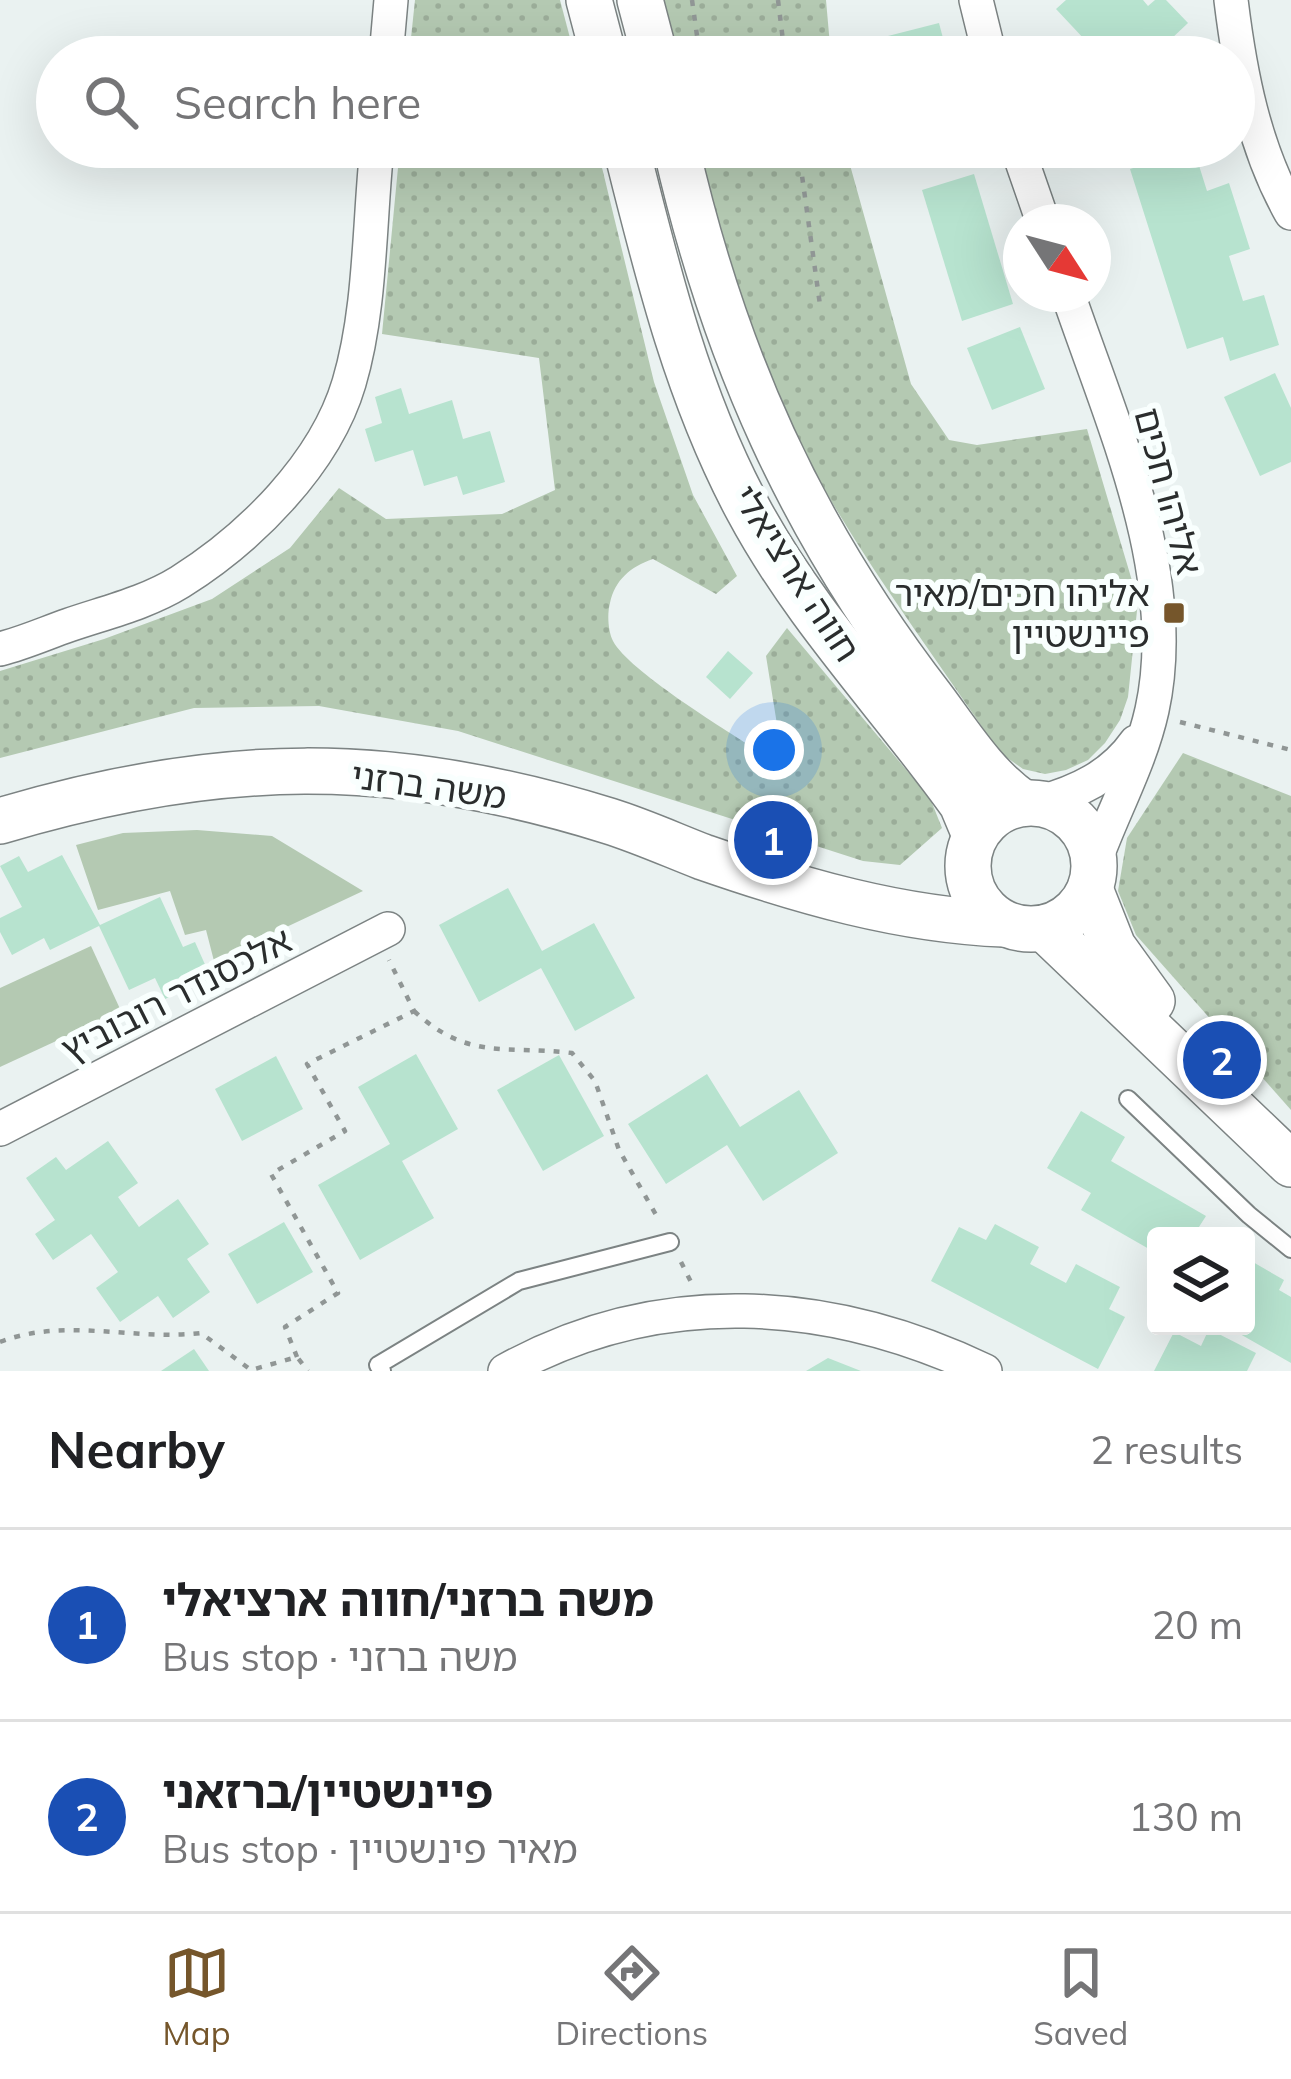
<!DOCTYPE html>
<meta charset="utf-8">
<style>
:root{--surface:#fff;--page:#f2f2f2;--text:#202124;--muted:#757577;--line:#e0e0e0;--accent:#75562b}
body{margin:0;font-family:Mulish,"Noto Sans Hebrew",sans-serif;background:var(--page);color:var(--text)}
.controls{position:absolute;right:36px;bottom:36px;display:grid;overflow:hidden;border-radius:12px;box-shadow:0 12px 48px #0002}
.controls button{width:108px;height:108px;display:grid;place-items:center;padding:0;border:0;border-bottom:3px solid var(--line);background:var(--surface);color:var(--text);font:60px sans-serif}
.compass{position:absolute;left:1003px;top:204px;width:108px;height:108px;border-radius:50%;background:var(--surface);box-shadow:0 12px 48px #0002;rotate:126deg}
.you{position:absolute;left:774px;top:750px;width:42px;height:42px;margin:-30px;border:9px solid #fff;border-radius:50%;background:#1a73e8;box-shadow:0 0 0 18px #1a73e833}
.badge{display:grid;place-items:center;width:78px;height:78px;border-radius:50%;background:var(--accent);color:#fff;font-size:39px;font-weight:700}
.pin{position:absolute;translate:-50% -50%;border:6px solid #fff;box-shadow:0 3px 12px #0006}
.list{margin:0;padding:0;list-style:none}
h2{display:flex;justify-content:space-between;align-items:center;height:156px;margin:0;padding:0 48px;font-size:51px}
h2 small{font-size:39px;font-weight:400;color:var(--muted)}
.list li{display:grid;grid-template-columns:78px 1fr auto;gap:36px;align-items:center;box-sizing:border-box;height:192px;padding:0 48px;border-top:3px solid var(--line)}
.list b{display:block;font-size:45px;white-space:nowrap}
.list p{margin:0;font-size:39px;white-space:nowrap;color:var(--muted)}
.list em{font-size:39px;font-style:normal;color:var(--muted)}
.icon{flex:none;width:66px;height:66px;fill:none;stroke:currentColor;stroke-width:2;stroke-linecap:round;stroke-linejoin:round}
.map{position:relative;flex:none;width:1291px;height:1371px;overflow:hidden}
.search{position:absolute;background:var(--surface);box-shadow:0 12px 48px #0002;left:36px;right:36px;top:36px;height:132px;display:flex;align-items:center;gap:30px;box-sizing:border-box;padding:0 42px;border-radius:66px;color:var(--muted);font-size:45px}
.sheet{height:540px;background:var(--surface)}
nav{display:flex;justify-content:space-around;align-items:center;box-sizing:border-box;height:168px;border-top:3px solid var(--line);background:var(--surface);font-size:33px;color:var(--muted)}
nav a{display:grid;justify-items:center;gap:6px}
nav .on{color:var(--accent)}
.map>svg:first-child{display:block}
.grass{fill:url(#grass-dots)}
.park{fill:#b4c9b2}
.building{fill:#b7e3cf}
.lines{fill:none;stroke-linecap:round;stroke-linejoin:round}
.lane-casing{stroke:#7c8383;stroke-width:20}
.street-casing{stroke:#7c8383;stroke-width:36}
.secondary-casing{stroke:#7c8383;stroke-width:48}
.path{stroke:#909695;stroke-width:4.5;stroke-dasharray:6 9;stroke-linecap:butt}
.lane{stroke:#fff;stroke-width:16}
.street{stroke:#fff;stroke-width:33}
.secondary{stroke:#fff;stroke-width:45}
.poi-dot{fill:#75562b;stroke:#f9fffe;stroke-width:4.5}
.labels{text-anchor:middle;dominant-baseline:central;stroke-width:12;stroke-linejoin:round;paint-order:stroke}
.street-label{font-size:36px;fill:#2a2d2d;stroke:#f9fffe}
.poi-label{font-size:36px;fill:#2a2d2d;stroke:#f9fffe;text-anchor:end}
</style>
<div class="map">
<svg width="1291" height="1371" viewBox="0 0 1291 1371">
<defs>
<pattern id="grass-dots" width="8" height="8" patternUnits="userSpaceOnUse" patternTransform="scale(3)"><rect width="8" height="8" fill="#b4c9b2"/><path d="M2 2h.1M6 6h.1" fill="none" stroke="#9bad99" stroke-width="1.8" stroke-linecap="round"/></pattern>
</defs>
<rect width="100%" height="100%" fill="#eaf2f1"/>
<!-- grass -->
<g class="grass">
<path d="M415,0h145l15,57h-166z"/>
<path d="M652,0h174l5,57h-164z"/>
<path d="M400,147h197l57,235 39,113 44,81 -21,18 -63,-35c-23,8 -38,21 -43,44 -3,11 -2,28 3,38 16,30 110,87 142,108l24,-12 -13,-81 21,-28 143,170 12,30 -42,37 -37,-4 -405,-130 -139,-25 -125,2 -194,50v-87l104,-32 108,-40 78,-51 49,-60 47,31 116,-5 53,-24 -16,-132 -157,-24z"/>
<path d="M692,147h153l66,237 38,56 28,5 110,-16 51,172 -10,96 -8,23 -15,23 -17,17 -22,10 -21,4 -22,-5 -24,-17c-66,-99 -141,-196 -196,-302 -48,-89 -84,-205 -111,-303z"/>
<path d="M1183,753l108,43v314l-155,-175 -18,-44 9,-53z"/>
</g>
<!-- park -->
<g class="park">
<path d="M197,830l75,6 91,55 -149,70 -8,-31 -21,5 -15,-44 -72,19 -22,-65 47,-12z"/>
<path d="M91,946l30,65 -121,56v-79z"/>
</g>
<!-- building -->
<g class="building">
<path d="M1066,0h77l5,6 7,-6h11l22,23 -36,34h-51l-45,-48z"/>
<path d="M939,23l9,34h-59l-5,-20z"/>
<path d="M1144,147h66l1,4 -15,5 11,35 22,-8 21,66 -21,7 14,45 21,-6 15,50 -49,16 -7,-24 -36,12 -57,-180 19,-6z"/>
<path d="M974,174l39,130 -51,17 -40,-131z"/>
<path d="M1020,327l25,62 -53,21 -25,-62z"/>
<path d="M1275,373l16,35v54l-31,14 -36,-79z"/>
<path d="M401,388l8,26 43,-14 11,39 27,-8 15,51 -42,13 -6,-19 -33,10 -11,-36 -38,12 -10,-33 17,-6 -7,-26z"/>
<path d="M728,651l25,22 -23,26 -24,-22z"/>
<path d="M62,855l38,70 60,-28 23,50 12,-5 16,36 -46,21 -10,-21 -26,12 -30,-64 -49,24 -6,-12 -32,17 -12,-23v-14l22,-11 -22,-41 19,-10 9,16z"/>
<path d="M508,888l34,63 52,-28 41,75 -60,33 -34,-63 -62,34 -40,-77z"/>
<path d="M416,1054l42,75 -56,32 32,57 -74,42 -42,-75 72,-41 -32,-57z"/>
<path d="M559,1055l45,81 -61,35 -46,-81z"/>
<path d="M276,1056l27,53 -61,32 -27,-52z"/>
<path d="M707,1074l33,53 59,-37 39,63 -75,48 -36,-56 -61,39 -38,-60z"/>
<path d="M1081,1111l44,26 -14,24 95,55 -9,14 10,6h-51v17l-75,-43 10,-17 -44,-25z"/>
<path d="M108,1141l30,42 -20,14 21,30 39,-28 31,45 -22,15 23,33 -37,26 -15,-22 -38,26 -24,-34 22,-16 -27,-38 -38,26 -18,-26 20,-14 -29,-42 30,-21 10,13z"/>
<path d="M284,1222l29,50 -56,32 -29,-50z"/>
<path d="M995,1224l44,23 -9,17 36,19 10,-19 44,23 -11,22 16,8 -27,52 -167,-88 28,-54 27,13z"/>
<path d="M1246,1258l38,22 -5,10 12,7v66l-65,-37h20z"/>
<path d="M1209,1329l47,24 -9,18h-93l20,-39 27,14z"/>
<path d="M194,1349l15,22h-48z"/>
<path d="M828,1358l33,13h-55z"/>
</g>
<g class="lines">
<!-- lane casing -->
<g class="lane-casing">
<g id="lane">
<path d="M1128,1099l121,116 42,34"/>
<path d="M382,1371l-4,-6 141,-84 151,-39"/>
</g>
</g>
<!-- street casing -->
<g class="street-casing">
<g id="street">
<path d="M976,0l14,57"/>
<path d="M1231,0c9,74 23,147 60,213"/>
<path d="M386,57l5,-57"/>
<path d="M1017,147l26,75"/>
<path d="M1068,294c43,127 114,280 84,416 -12,54 -40,103 -58,154"/>
<path d="M0,649c24,-6 46,-16 69,-24 38,-13 77,-22 111,-43 70,-44 145,-118 169,-199 22,-74 20,-159 28,-236"/>
<path d="M1038,803c40,-11 74,-27 98,-61"/>
<path d="M0,1129l388,-200"/>
<path d="M505,1371c154,-86 325,-74 480,0"/>
</g>
</g>
<!-- secondary casing -->
<g class="secondary-casing">
<g id="secondary">
<path d="M589,0l15,57"/>
<path d="M640,0l15,57"/>
<path d="M626,147c31,124 61,248 122,362 57,107 144,197 214,295l13,31"/>
<path d="M676,147c48,210 125,382 257,553 27,36 52,77 90,103"/>
<circle cx="1031" cy="866" r="63"/>
<path d="M0,821c218,-65 391,-68 609,0 32,10 63,24 94,36 98,34 197,63 301,67"/>
<path d="M1090,889l23,58 39,54"/>
<path d="M1044,928l247,236"/>
</g>
</g>
<!-- path -->
<g class="path">
<path d="M692,0l8,57"/>
<path d="M778,0l7,57"/>
<path d="M798,147l22,158"/>
<path d="M1180,722l111,28"/>
<path d="M414,1011c54,50 91,34 158,42l23,28 24,69 40,70"/>
<path d="M681,1262l11,22"/>
<path d="M0,1342c64,-25 134,-1 201,-9l50,37 46,-13 11,14"/>
<path d="M297,1357l-12,-30 53,-34 -67,-119 74,-43 -38,-67 107,-53 -25,-51"/>
</g>
<!-- lane -->
<use href="#lane" class="lane"/>
<!-- street -->
<use href="#street" class="street"/>
<!-- secondary -->
<use href="#secondary" class="secondary"/>
</g>
<!-- markers -->
<rect class="poi-dot" x="1162" y="601" width="24" height="24" rx="6"/>
<g class="labels">
<!-- street labels -->
<g class="street-label">
<text transform="translate(1169 491) rotate(75)">אליהו חכים</text>
<text transform="translate(797 573) rotate(57)">חווה ארציאלי</text>
<text transform="translate(429 785) rotate(8)">משה ברזני</text>
<text transform="translate(176 994) rotate(-27)">אלכסנדר רובוביץ</text>
</g>
<!-- poi labels -->
<g class="poi-label">
<text x="1150" y="592">אליהו חכים/מאיר<tspan x="1150" dy="41">פיינשטיין</tspan></text>
</g>
</g>
</svg>
<div class="controls">
<button><svg class="icon" aria-label="layers" viewBox="0 0 24 24"><path d="M12 4l9 5-9 5-9-5zM3 14l9 5 9-5"/></svg></button>
</div>
<svg class="compass" viewBox="-18 -18 36 36"><path d="M0-13l5 13h-10z" fill="#e53935"/><path d="M0 13l5-13h-10z" fill="#757577"/></svg>
<div class="you"></div>
<div class="pin badge" style="left:773px;top:840px;background:#1a4fb4">1</div>
<div class="pin badge" style="left:1222px;top:1060px;background:#1a4fb4">2</div>
<div class="search"><svg class="icon" aria-label="search" viewBox="0 0 24 24"><circle cx="10" cy="10" r="6"/><path d="M15 15l6 6"/></svg>Search here</div>
</div>
<section class="sheet">
<h2>Nearby<small>2 results</small></h2>
<ul class="list">
<li><span class="badge" style="background:#1a4fb4">1</span><div><b>משה ברזני/חווה ארציאלי</b><p>Bus stop · משה ברזני</p></div><em>20 m</em></li>
<li><span class="badge" style="background:#1a4fb4">2</span><div><b>פיינשטיין/ברזאני</b><p>Bus stop · מאיר פינשטיין</p></div><em>130 m</em></li>
</ul>
</section>
<nav>
<a class="on"><svg class="icon" aria-label="map" viewBox="0 0 24 24"><path d="M3 6l6-2 6 2 6-2v14l-6 2-6-2-6 2zM9 4v14M15 6v14"/></svg>Map</a>
<a><svg class="icon" aria-label="directions" viewBox="0 0 24 24"><path d="M12 3l9 9-9 9-9-9zM9 14v-3h6M13 9l2 2-2 2"/></svg>Directions</a>
<a><svg class="icon" aria-label="saved" viewBox="0 0 24 24"><path d="M7 4h10v16l-5-4-5 4z"/></svg>Saved</a>
</nav>
